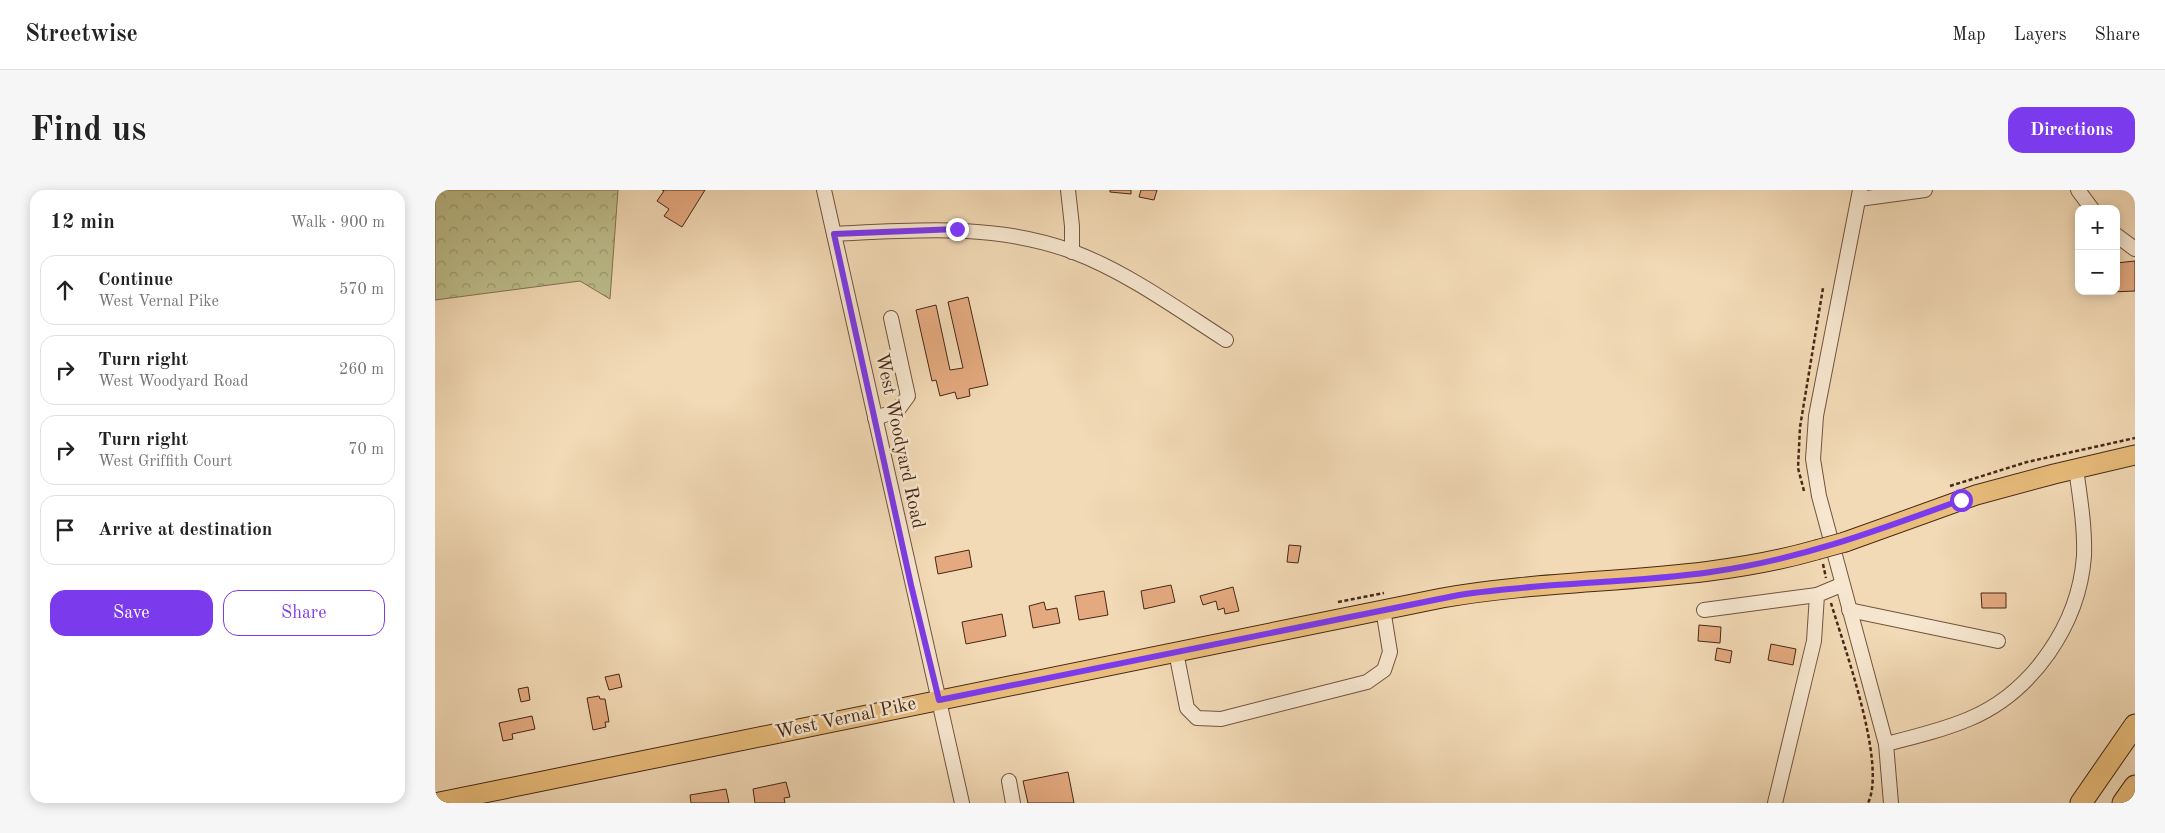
<!DOCTYPE html>
<meta charset="utf-8">
<style>
:root{--surface:#fff;--page:#f6f6f6;--text:#222;--muted:#767676;--line:#e0e0e0;--accent:#7c3aed}
body{margin:0;font-family:"Old Standard TT",serif;background:var(--page);color:var(--text)}
.controls{position:absolute;right:15px;top:15px;display:grid;overflow:hidden;border-radius:10px;box-shadow:0 2px 12px #0003}
.controls button{width:45px;height:45px;display:grid;place-items:center;padding:0;border:0;border-bottom:1px solid var(--line);background:var(--surface);color:var(--text);font:25px sans-serif}
.stop{position:absolute;width:15px;height:15px;margin:-11px;border:4px solid #7c3aed;border-radius:50%;background:#fff}
.stop.end{background:#7c3aed;border-color:#fff;box-shadow:0 1px 5px #0008}
.list{margin:0;padding:0;list-style:none}
h2{display:flex;justify-content:space-between;align-items:center;height:65px;margin:0;padding:0 20px;font-size:21px}
h2 small{font-size:16px;font-weight:400;color:var(--muted)}
.list li{display:grid;grid-template-columns:32px 1fr auto;gap:15px;align-items:center;box-sizing:border-box;height:70px;margin:0 10px 10px;padding:0 10px;border:1px solid var(--line);border-radius:15px}
.list b{display:block;font-size:19px;white-space:nowrap}
.list p{margin:0;font-size:16px;white-space:nowrap;color:var(--muted)}
.list em{font-size:16px;font-style:normal;color:var(--muted)}
.actions{display:flex;gap:10px;padding:15px 20px}
.actions a{flex:1;padding:11px 0;border:1px solid var(--accent);border-radius:15px;text-align:center;font-size:18px;color:var(--accent)}
.actions .main{background:var(--accent);color:#fff}
.icon{flex:none;width:28px;height:28px;fill:none;stroke:currentColor;stroke-width:2;stroke-linecap:round;stroke-linejoin:round}
.map{position:relative;flex:none;width:1700px;height:613px;overflow:hidden;border-radius:15px}
header{display:flex;align-items:center;gap:30px;box-sizing:border-box;height:70px;padding:0 25px;background:var(--surface);border-bottom:1px solid var(--line)}
header strong{font-size:24px}
nav{display:flex;gap:28px;margin-inline-start:auto;font-size:18px}
.intro{display:flex;align-items:center;justify-content:space-between;box-sizing:border-box;height:120px;padding:0 30px}
h1{margin:0;font-size:35px}
.button{padding:12px 22px;border-radius:15px;background:var(--accent);color:#fff;font-size:18px;font-weight:700}
main{display:flex;gap:30px;padding:0 30px}
aside{flex:1;background:var(--surface);border-radius:15px;box-shadow:0 2px 12px #0003}
.map>svg:first-child{display:block}
.forest{fill:url(#forest-crowns);stroke:#827352}
.building{fill:#e4a97f;stroke:#472817}
.lines{fill:none;stroke-linecap:round;stroke-linejoin:round}
.minor-casing{stroke:#72543f;stroke-width:16}
.major-casing{stroke:#472817;stroke-width:21}
.highway-casing{stroke:#472817;stroke-width:23}
.path{stroke:#472817;stroke-width:2.5;stroke-dasharray:4 2.5;stroke-linecap:butt}
.minor{stroke:#f7e7d0;stroke-width:14}
.major{stroke:#e9bd7b;stroke-width:19}
.highway{stroke:#e9bd7b;stroke-width:21}
.major-bridge-casing{stroke:#472817;stroke-width:21;stroke-linecap:butt}
.major-bridge{stroke:#e9bd7b;stroke-width:19}
.route{stroke:#7c3aed;stroke-width:6}
.labels{text-anchor:middle;dominant-baseline:central;stroke-width:5;stroke-linejoin:round;paint-order:stroke}
.street-label{font-size:19px;fill:#472817;stroke:#f7e7d0}
</style>
<header>
<strong>Streetwise</strong>
<nav><a>Map</a><a>Layers</a><a>Share</a></nav>
</header>
<div class="intro"><h1>Find us</h1><a class="button">Directions</a></div>
<main>
<aside>
<h2>12 min<small>Walk · 900 m</small></h2>
<ul class="list">
<li><svg class="icon" aria-label="ahead" viewBox="0 0 24 24"><path d="M12 20V5M6 11l6-6 6 6"/></svg><div><b>Continue</b><p>West Vernal Pike</p></div><em>570 m</em></li>
<li><svg class="icon" aria-label="right" viewBox="0 0 24 24"><path d="M7 20v-9h11M14 6l5 5-5 5"/></svg><div><b>Turn right</b><p>West Woodyard Road</p></div><em>260 m</em></li>
<li><svg class="icon" aria-label="right" viewBox="0 0 24 24"><path d="M7 20v-9h11M14 6l5 5-5 5"/></svg><div><b>Turn right</b><p>West Griffith Court</p></div><em>70 m</em></li>
<li><svg class="icon" aria-label="arrive" viewBox="0 0 24 24"><path d="M6 21V4h12l-3 4 3 4H6"/></svg><div><b>Arrive at destination</b></div></li>
</ul>
<div class="actions"><a class="main">Save</a><a>Share</a></div>
</aside>
<div class="map">
<svg width="1700" height="613" viewBox="0 0 1700 613">
<defs>
<pattern id="forest-crowns" width="20" height="18" patternUnits="userSpaceOnUse" patternTransform="scale(1.25)"><rect width="20" height="18" fill="#bdbe8c"/><path d="M2 6a3 3 0 1 1 6 0M12 15a3 3 0 1 1 6 0" fill="none" stroke="#9b9a71"/></pattern>
</defs>
<rect width="100%" height="100%" fill="#f2dab6"/>
<filter id="stains"><feTurbulence type="fractalNoise" baseFrequency=".004" numOctaves="4"/><feColorMatrix values="0 0 0 0 .2 0 0 0 0 .09 0 0 0 0 .02 0 0 0 .5 -.17"/></filter>
<radialGradient id="worn" r=".72"><stop offset=".6" stop-color="#630" stop-opacity="0"/><stop offset="1" stop-color="#630" stop-opacity=".3"/></radialGradient>
<!-- forest -->
<path class="forest" d="M0,0h183l-8,109 -30,-18 -145,19z"/>
<!-- building -->
<g class="building">
<path d="M227,0h43l-23,37 -18,-11 5,-7 -12,-8 7,-10z"/>
<path d="M675,0h21v4l-21,-2z"/>
<path d="M706,0h16l-3,10 -15,-3z"/>
<path d="M1700,71v30l-23,1 4,-1v-28z"/>
<path d="M533,107l20,88 -19,4 1,7 -13,3 -2,-7 -15,4 -4,-16 -4,1 -16,-71 20,-5 14,65 13,-2 -15,-66z"/>
<path d="M854,355l12,1 -3,17 -11,-1z"/>
<path d="M534,360l3,17 -34,7 -3,-17z"/>
<path d="M736,395l4,17 -31,7 -3,-18z"/>
<path d="M798,397l6,24 -14,3 -1,-6 -6,2 -2,-9 -13,4 -3,-9z"/>
<path d="M669,401l4,24 -29,5 -4,-24z"/>
<path d="M1546,403h25v15h-24z"/>
<path d="M609,412l2,8 11,-2 3,15 -27,5 -4,-22z"/>
<path d="M567,424l4,22 -40,8 -4,-22z"/>
<path d="M1264,435l22,2 -1,16 -22,-2z"/>
<path d="M1336,454l25,5 -3,16 -25,-5z"/>
<path d="M1282,458l15,3 -2,12 -15,-3z"/>
<path d="M184,484l3,13 -13,3 -4,-13z"/>
<path d="M93,497l2,13 -9,2 -3,-13z"/>
<path d="M164,506l1,3h5l4,23h-4l1,5 -13,3 -6,-32z"/>
<path d="M97,526l3,13 -23,5 1,5 -10,2 -4,-18z"/>
<path d="M633,582l6,31h-46l-5,-22z"/>
<path d="M351,592l4,15 -6,1 1,5h-30l-2,-14z"/>
<path d="M291,599l3,14h-38l-1,-8z"/>
</g>
<g class="lines">
<!-- minor casing -->
<g class="minor-casing">
<g id="minor">
<path d="M389,0l138,613"/>
<path d="M633,0l4,36v26"/>
<path d="M1425,0l-44,226 -3,43 6,37 67,248"/>
<path d="M1643,0l14,19"/>
<path d="M1424,9l66,-9"/>
<path d="M399,44c80,-4 160,-11 237,17 56,21 105,57 155,89"/>
<path d="M1681,45l19,14"/>
<path d="M440,228l22,-7 11,-15 -17,-78"/>
<path d="M1269,420l113,-15"/>
<path d="M1414,420l149,31"/>
<path d="M741,462l11,56 10,10 24,1 146,-37 17,-12 6,-18 -7,-43"/>
<path d="M574,591l4,22"/>
<path d="M1340,613l39,-162 3,-46 24,-10"/>
<path d="M1456,613l-5,-59c28,-7 57,-14 83,-25 64,-27 110,-95 115,-163 1,-29 -4,-59 -8,-87"/>
</g>
</g>
<!-- major casing -->
<g class="major-casing">
<g id="major">
<path d="M1410,352l131,-47 78,-21 81,-19"/>
<path d="M0,613l1007,-205c124,-22 252,-13 374,-48"/>
</g>
</g>
<!-- highway casing -->
<g class="highway-casing">
<g id="highway">
<path d="M1646,613l54,-78"/>
<path d="M1688,613l12,-17"/>
</g>
</g>
<!-- path -->
<g class="path">
<path d="M1515,296l77,-24 108,-24"/>
<path d="M1369,301l-6,-23 2,-41 23,-139"/>
<path d="M1388,374l3,14"/>
<path d="M903,412l46,-9"/>
<path d="M1396,413c13,44 56,161 37,200"/>
</g>
<!-- minor -->
<use href="#minor" class="minor"/>
<!-- major -->
<use href="#major" class="major"/>
<!-- highway -->
<use href="#highway" class="highway"/>
<!-- major-bridge casing -->
<g class="major-bridge-casing">
<path id="major-bridge" d="M1381,360l29,-8"/>
</g>
<!-- major-bridge -->
<use href="#major-bridge" class="major-bridge"/>
</g>
<g class="lines">
<!-- route -->
<path class="route" d="M522,39l-123,5 77,351 28,115 520,-105c83,-13 169,-11 252,-23 91,-13 165,-41 250,-72"/>
</g>
<g class="labels">
<!-- street labels -->
<g class="street-label">
<text transform="translate(464 251) rotate(78)">West Woodyard Road</text>
<text transform="translate(411 529) rotate(-12)">West Vernal Pike</text>
</g>
</g>
<rect width="100%" height="100%" filter="url(#stains)"/>
<rect width="100%" height="100%" fill="url(#worn)"/>
</svg>
<div class="controls">
<button>+</button>
<button>−</button>
</div>
<div class="stop" style="left:1526px;top:310px"></div>
<div class="stop end" style="left:522px;top:39px"></div>
</div>
</main>
